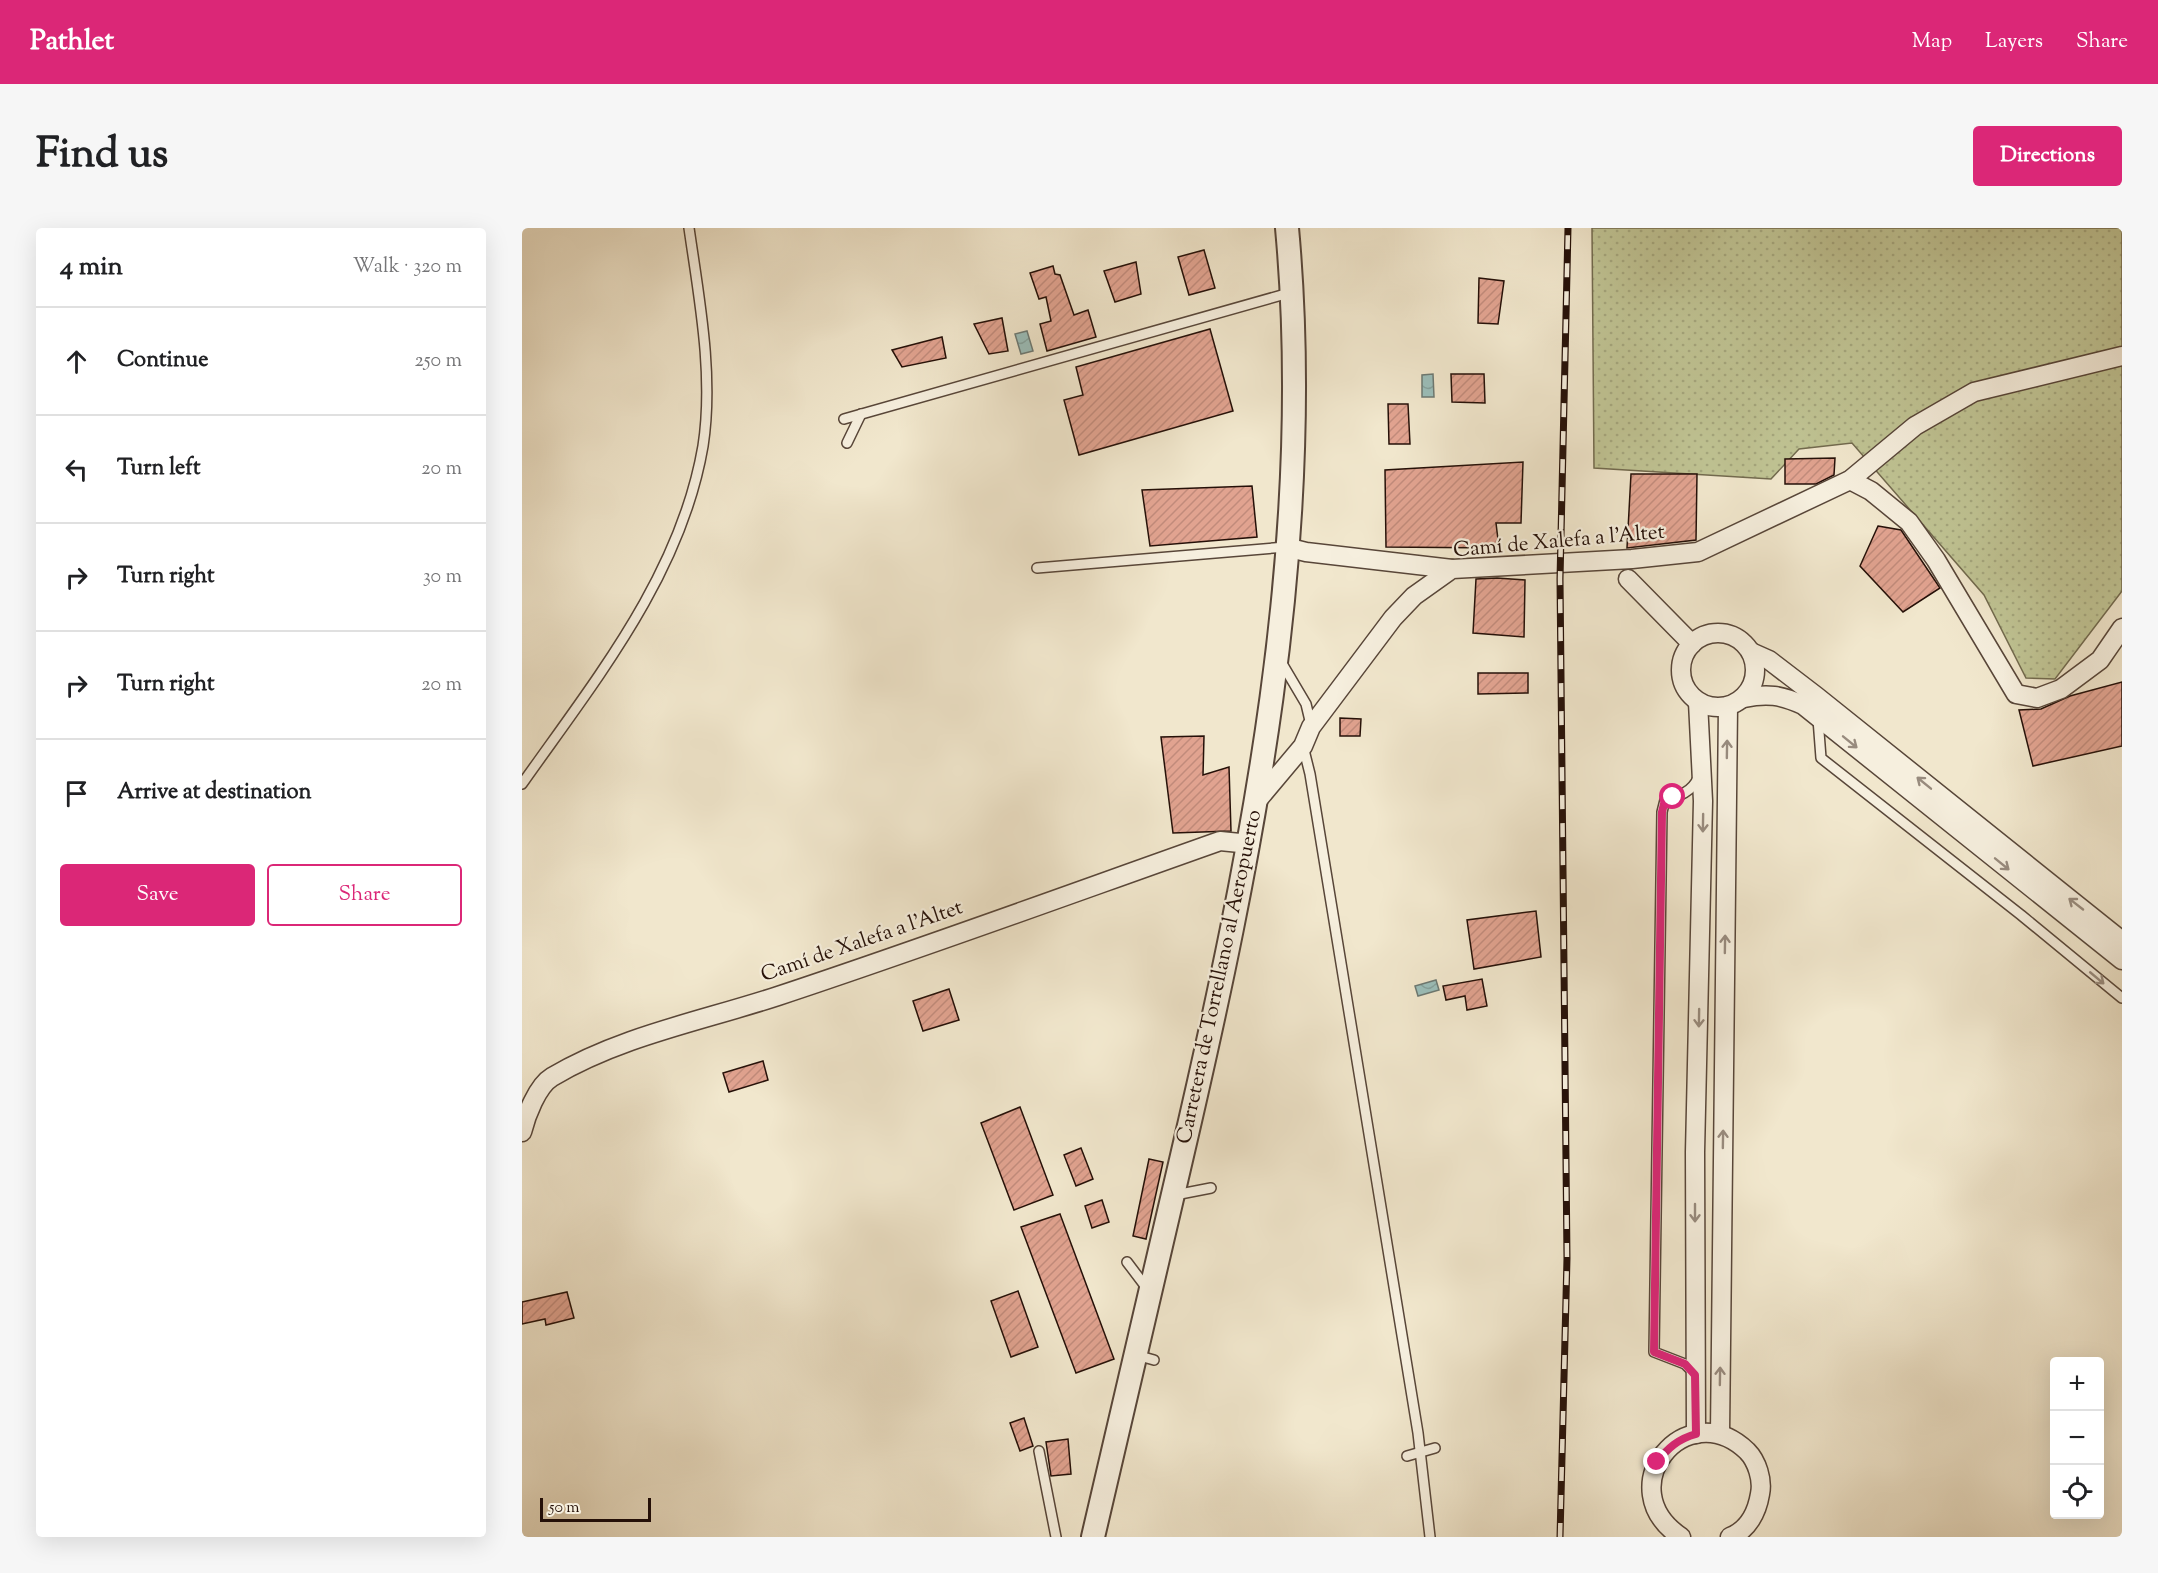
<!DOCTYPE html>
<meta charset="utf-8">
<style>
:root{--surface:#fff;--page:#f6f6f6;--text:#202124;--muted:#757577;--line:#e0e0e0;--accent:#db2777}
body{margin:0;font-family:"Sorts Mill Goudy",serif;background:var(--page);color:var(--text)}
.controls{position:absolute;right:18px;bottom:18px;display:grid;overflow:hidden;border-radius:6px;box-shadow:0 6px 24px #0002}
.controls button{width:54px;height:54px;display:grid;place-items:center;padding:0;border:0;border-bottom:2px solid var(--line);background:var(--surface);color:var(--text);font:30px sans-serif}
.scale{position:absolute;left:18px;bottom:15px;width:111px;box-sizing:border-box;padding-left:6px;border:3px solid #251008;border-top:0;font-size:16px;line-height:21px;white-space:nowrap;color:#251008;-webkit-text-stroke:4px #f6efde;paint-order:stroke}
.stop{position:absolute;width:18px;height:18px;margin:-14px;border:4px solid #db2777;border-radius:50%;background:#fff}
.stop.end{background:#db2777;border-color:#fff;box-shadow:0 2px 6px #0008}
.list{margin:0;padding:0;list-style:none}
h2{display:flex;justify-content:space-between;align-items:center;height:78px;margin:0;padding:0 24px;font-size:26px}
h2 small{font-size:20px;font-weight:400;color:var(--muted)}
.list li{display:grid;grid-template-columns:39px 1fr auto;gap:18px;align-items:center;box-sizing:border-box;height:108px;padding:0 24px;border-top:2px solid var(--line)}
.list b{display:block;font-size:22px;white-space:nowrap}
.list em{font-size:20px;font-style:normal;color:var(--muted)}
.actions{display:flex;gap:12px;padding:18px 24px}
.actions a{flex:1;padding:14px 0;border:2px solid var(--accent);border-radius:6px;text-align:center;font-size:21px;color:var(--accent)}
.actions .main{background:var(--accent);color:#fff}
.icon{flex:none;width:33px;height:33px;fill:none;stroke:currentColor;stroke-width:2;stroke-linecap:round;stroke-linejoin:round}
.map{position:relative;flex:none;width:1600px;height:1309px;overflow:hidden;border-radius:6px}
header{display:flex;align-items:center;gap:36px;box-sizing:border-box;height:84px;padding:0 30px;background:var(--accent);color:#fff}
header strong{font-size:28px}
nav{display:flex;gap:33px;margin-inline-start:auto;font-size:21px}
.intro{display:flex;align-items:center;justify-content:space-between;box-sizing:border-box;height:144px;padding:0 36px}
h1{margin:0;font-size:42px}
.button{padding:15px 27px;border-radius:6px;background:var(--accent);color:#fff;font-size:21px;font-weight:700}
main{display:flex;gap:36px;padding:0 36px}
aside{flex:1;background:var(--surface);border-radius:6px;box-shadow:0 6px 24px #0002}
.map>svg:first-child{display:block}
.grass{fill:url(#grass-dots);stroke:#726a4e;stroke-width:1.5}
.water{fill:url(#water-waves);stroke:#6c7973;stroke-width:1.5}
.building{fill:url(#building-hatch);stroke:#251008;stroke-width:1.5}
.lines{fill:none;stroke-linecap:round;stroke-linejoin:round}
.service-casing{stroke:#584639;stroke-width:12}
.minor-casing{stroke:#584639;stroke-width:21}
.tertiary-casing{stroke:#584639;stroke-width:26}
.service{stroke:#f6efde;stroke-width:9}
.minor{stroke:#f6efde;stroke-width:18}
.tertiary{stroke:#f6efde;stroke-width:22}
.rail-casing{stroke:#251008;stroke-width:7}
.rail{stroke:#f6efde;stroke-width:4.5;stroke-dasharray:14;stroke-linecap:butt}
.oneway{stroke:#988b7e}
.route{stroke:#db2777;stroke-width:8}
.labels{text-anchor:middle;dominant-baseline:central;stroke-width:4.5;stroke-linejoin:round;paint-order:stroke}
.street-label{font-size:21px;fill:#251008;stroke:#f6efde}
</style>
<header>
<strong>Pathlet</strong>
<nav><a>Map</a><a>Layers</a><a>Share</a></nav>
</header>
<div class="intro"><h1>Find us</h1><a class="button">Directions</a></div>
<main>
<aside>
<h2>4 min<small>Walk · 320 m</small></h2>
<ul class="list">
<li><svg class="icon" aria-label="ahead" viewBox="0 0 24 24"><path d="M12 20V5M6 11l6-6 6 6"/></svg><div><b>Continue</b></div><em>250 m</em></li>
<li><svg class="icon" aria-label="left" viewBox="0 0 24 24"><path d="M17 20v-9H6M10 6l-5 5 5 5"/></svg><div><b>Turn left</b></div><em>20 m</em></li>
<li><svg class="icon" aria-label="right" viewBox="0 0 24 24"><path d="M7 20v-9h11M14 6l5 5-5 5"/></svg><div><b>Turn right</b></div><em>30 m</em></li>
<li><svg class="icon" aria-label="right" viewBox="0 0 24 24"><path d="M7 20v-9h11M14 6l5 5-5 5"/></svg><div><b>Turn right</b></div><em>20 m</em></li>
<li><svg class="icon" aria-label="arrive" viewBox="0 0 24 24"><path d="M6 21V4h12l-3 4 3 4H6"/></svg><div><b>Arrive at destination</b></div></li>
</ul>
<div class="actions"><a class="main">Save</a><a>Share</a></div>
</aside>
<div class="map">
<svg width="1600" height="1309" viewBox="0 0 1600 1309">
<defs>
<pattern id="grass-dots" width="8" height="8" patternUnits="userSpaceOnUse" patternTransform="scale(1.5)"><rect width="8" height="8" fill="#c0c494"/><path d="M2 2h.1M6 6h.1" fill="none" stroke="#a5a77e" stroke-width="1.8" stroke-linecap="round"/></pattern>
<pattern id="water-waves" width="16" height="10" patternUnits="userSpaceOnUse" patternTransform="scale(1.5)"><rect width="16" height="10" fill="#9bbfbb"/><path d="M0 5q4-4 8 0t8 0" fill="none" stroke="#85a39f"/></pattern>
<pattern id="building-hatch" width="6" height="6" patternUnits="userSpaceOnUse" patternTransform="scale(1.5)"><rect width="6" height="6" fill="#e1a390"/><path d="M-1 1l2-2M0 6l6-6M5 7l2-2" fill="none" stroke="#c18b7b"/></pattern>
</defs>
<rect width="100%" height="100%" fill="#f1e7cd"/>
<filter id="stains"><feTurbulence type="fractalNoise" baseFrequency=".00333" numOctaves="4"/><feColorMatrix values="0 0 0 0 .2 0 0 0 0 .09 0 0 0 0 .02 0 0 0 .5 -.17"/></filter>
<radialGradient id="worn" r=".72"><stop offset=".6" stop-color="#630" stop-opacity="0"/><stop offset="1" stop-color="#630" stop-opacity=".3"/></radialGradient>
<!-- grass -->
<path class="grass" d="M1070,0h530v363l-67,88 -29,-1 -42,-83 -132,-152 -53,6 -28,30 -177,-11z"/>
<!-- water -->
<g class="water">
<path d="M505,103l6,20 -12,3 -6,-20z"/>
<path d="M911,146l1,23h-12v-22z"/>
<path d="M914,752l3,10 -21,6 -3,-10z"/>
</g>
<!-- building -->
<g class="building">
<path d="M682,22l11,38 -26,7 -11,-38z"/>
<path d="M614,34l5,32 -26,8 -11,-31z"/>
<path d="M531,38l2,8 5,1 14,40 14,-5 8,27 -49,14 -7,-27 11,-3 -5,-24 -7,2 -9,-26z"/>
<path d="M957,50l25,3 -6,43 -20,-1z"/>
<path d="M480,90l6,33 -19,3 -15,-30z"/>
<path d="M688,101l23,82 -154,44 -15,-55 19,-5 -7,-28z"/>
<path d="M420,109l4,21 -44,9 -10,-17z"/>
<path d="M929,146h33l1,29 -33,-1z"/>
<path d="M866,176h20l2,40h-21z"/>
<path d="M1313,230l-1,17 -18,9h-31v-25z"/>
<path d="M1001,234l-2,61h-25l3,25 -113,-1 -1,-77z"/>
<path d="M1109,246h66l-1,66 -69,8z"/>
<path d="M730,258l5,51 -107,9 -8,-56z"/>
<path d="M1356,298l23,4 39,58 -37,24 -43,-46z"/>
<path d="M975,350l28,2 -1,57 -51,-4 3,-54z"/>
<path d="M956,445h50v20l-50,1z"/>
<path d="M1600,454v64l-89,20 -14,-56 22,-1 29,-13z"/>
<path d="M818,490l21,1 -1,17h-20z"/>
<path d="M682,508l-1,39 26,-8 2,64 -58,2 -12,-96z"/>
<path d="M1014,683l5,46 -67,12 -7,-49z"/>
<path d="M960,751l5,27 -20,4 -2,-14 -19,4 -3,-14z"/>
<path d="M427,761l10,31 -36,11 -10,-30z"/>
<path d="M241,833l5,19 -39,12 -6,-19z"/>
<path d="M498,879l33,88 -39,15 -33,-87z"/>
<path d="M559,920l12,31 -17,7 -12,-31z"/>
<path d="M627,931l14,3 -17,77 -13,-3z"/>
<path d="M580,972l7,22 -17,6 -7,-22z"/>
<path d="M538,986l54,145 -38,14 -55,-146z"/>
<path d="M496,1063l20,56 -27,10 -20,-56z"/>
<path d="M45,1064l7,26 -28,7 -1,-6 -23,5v-22z"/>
<path d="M502,1190l9,28 -13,5 -10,-28z"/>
<path d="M546,1211l3,35 -20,2 -5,-34z"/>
</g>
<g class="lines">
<!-- service casing -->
<g class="service-casing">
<g id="service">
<path d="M322,191l445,-126"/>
<path d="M325,215l14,-29"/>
<path d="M515,340l249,-21"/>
<path d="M758,432l26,44 5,21"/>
<path d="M1296,491l3,39 200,157 101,83"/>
<path d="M781,518l7,28 108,659 12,104"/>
<path d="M0,556c74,-105 159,-209 181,-338 11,-71 -4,-148 -14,-218"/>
<path d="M653,967l36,-7"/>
<path d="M605,1034l22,29"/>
<path d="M614,1127l18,5"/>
<path d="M1172,1145l-9,-9 -31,-12 8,-540 3,-12c14,-4 27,-8 33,-22"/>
<path d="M517,1223l17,86"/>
<path d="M885,1228l28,-8"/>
</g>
</g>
<!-- minor casing -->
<g class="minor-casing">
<g id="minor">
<path d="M1328,252l21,11 38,31 27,38 80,134 21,4 24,-9 39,-29 22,-32"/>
<path d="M764,319l20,5 146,17"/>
<path d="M1106,351l64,65"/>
<circle cx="1196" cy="442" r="37"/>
<path d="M1229,424l18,8 47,36 306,245"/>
<path d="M1222,470c23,-5 37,-3 59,7l319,255"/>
<path d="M734,574l47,-56 8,-19 82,-109 21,-22 38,-27 180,-10 66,-7 152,-72 65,-54 59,-34 148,-36"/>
<path d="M0,904c4,-16 15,-46 30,-55 69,-41 150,-56 226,-81 148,-49 295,-103 442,-155l30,3"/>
<path d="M1174,1206l-1,-282 8,-351 -5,-99"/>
<path d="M1198,1206l8,-728"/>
<path d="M1159,1309c-73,-49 5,-144 66,-86 10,10 16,29 13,43 -3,18 -12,36 -30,43"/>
</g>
</g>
<!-- tertiary casing -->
<g class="tertiary-casing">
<path id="tertiary" d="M571,1309c30,-126 59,-252 88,-377 71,-304 135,-618 106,-932"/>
</g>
<!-- service -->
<use href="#service" class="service"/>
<!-- minor -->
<use href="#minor" class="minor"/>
<!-- tertiary -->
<use href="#tertiary" class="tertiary"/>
<!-- rail casing -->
<g class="rail-casing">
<path id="rail" d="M1038,1309l7,-279 -7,-679 8,-351"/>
</g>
<!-- rail -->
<use href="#rail" class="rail"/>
</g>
<!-- one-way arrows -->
<defs><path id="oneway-shaft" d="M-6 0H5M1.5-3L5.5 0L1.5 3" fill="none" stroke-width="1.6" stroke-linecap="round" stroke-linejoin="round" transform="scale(1.5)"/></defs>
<g class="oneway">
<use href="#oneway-shaft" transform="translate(1328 514) rotate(39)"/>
<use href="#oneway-shaft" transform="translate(1205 521) rotate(-89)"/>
<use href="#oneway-shaft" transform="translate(1402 555) rotate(-141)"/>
<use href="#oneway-shaft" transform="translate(1181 595) rotate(91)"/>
<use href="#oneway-shaft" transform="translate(1480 636) rotate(39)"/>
<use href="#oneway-shaft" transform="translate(1554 676) rotate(-142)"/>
<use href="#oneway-shaft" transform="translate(1203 716) rotate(-89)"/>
<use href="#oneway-shaft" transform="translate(1575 750) rotate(40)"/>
<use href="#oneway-shaft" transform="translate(1177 790) rotate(91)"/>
<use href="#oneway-shaft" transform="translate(1201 911) rotate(-89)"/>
<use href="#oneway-shaft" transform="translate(1173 985) rotate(90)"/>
<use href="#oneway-shaft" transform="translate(1198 1148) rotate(-89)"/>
</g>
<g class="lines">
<!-- route -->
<path class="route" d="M1135,1234c11,-14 21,-23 39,-28l-1,-59 -10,-11 -31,-12 8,-540 3,-12 8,-3"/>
</g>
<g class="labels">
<!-- street labels -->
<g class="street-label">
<text transform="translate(1037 314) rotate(-5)">Camí de Xalefa a l'Altet</text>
<text transform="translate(340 714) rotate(-19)">Camí de Xalefa a l'Altet</text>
<text transform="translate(698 749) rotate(-78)">Carretera de Torrellano al Aeropuerto</text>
</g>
</g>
<rect width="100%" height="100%" filter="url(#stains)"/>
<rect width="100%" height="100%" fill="url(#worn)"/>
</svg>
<div class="controls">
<button>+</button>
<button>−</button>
<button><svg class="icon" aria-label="locate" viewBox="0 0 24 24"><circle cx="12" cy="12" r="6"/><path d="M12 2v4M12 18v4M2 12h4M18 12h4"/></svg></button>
</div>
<div class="scale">50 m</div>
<div class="stop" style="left:1151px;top:569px"></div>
<div class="stop end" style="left:1135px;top:1234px"></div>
</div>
</main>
